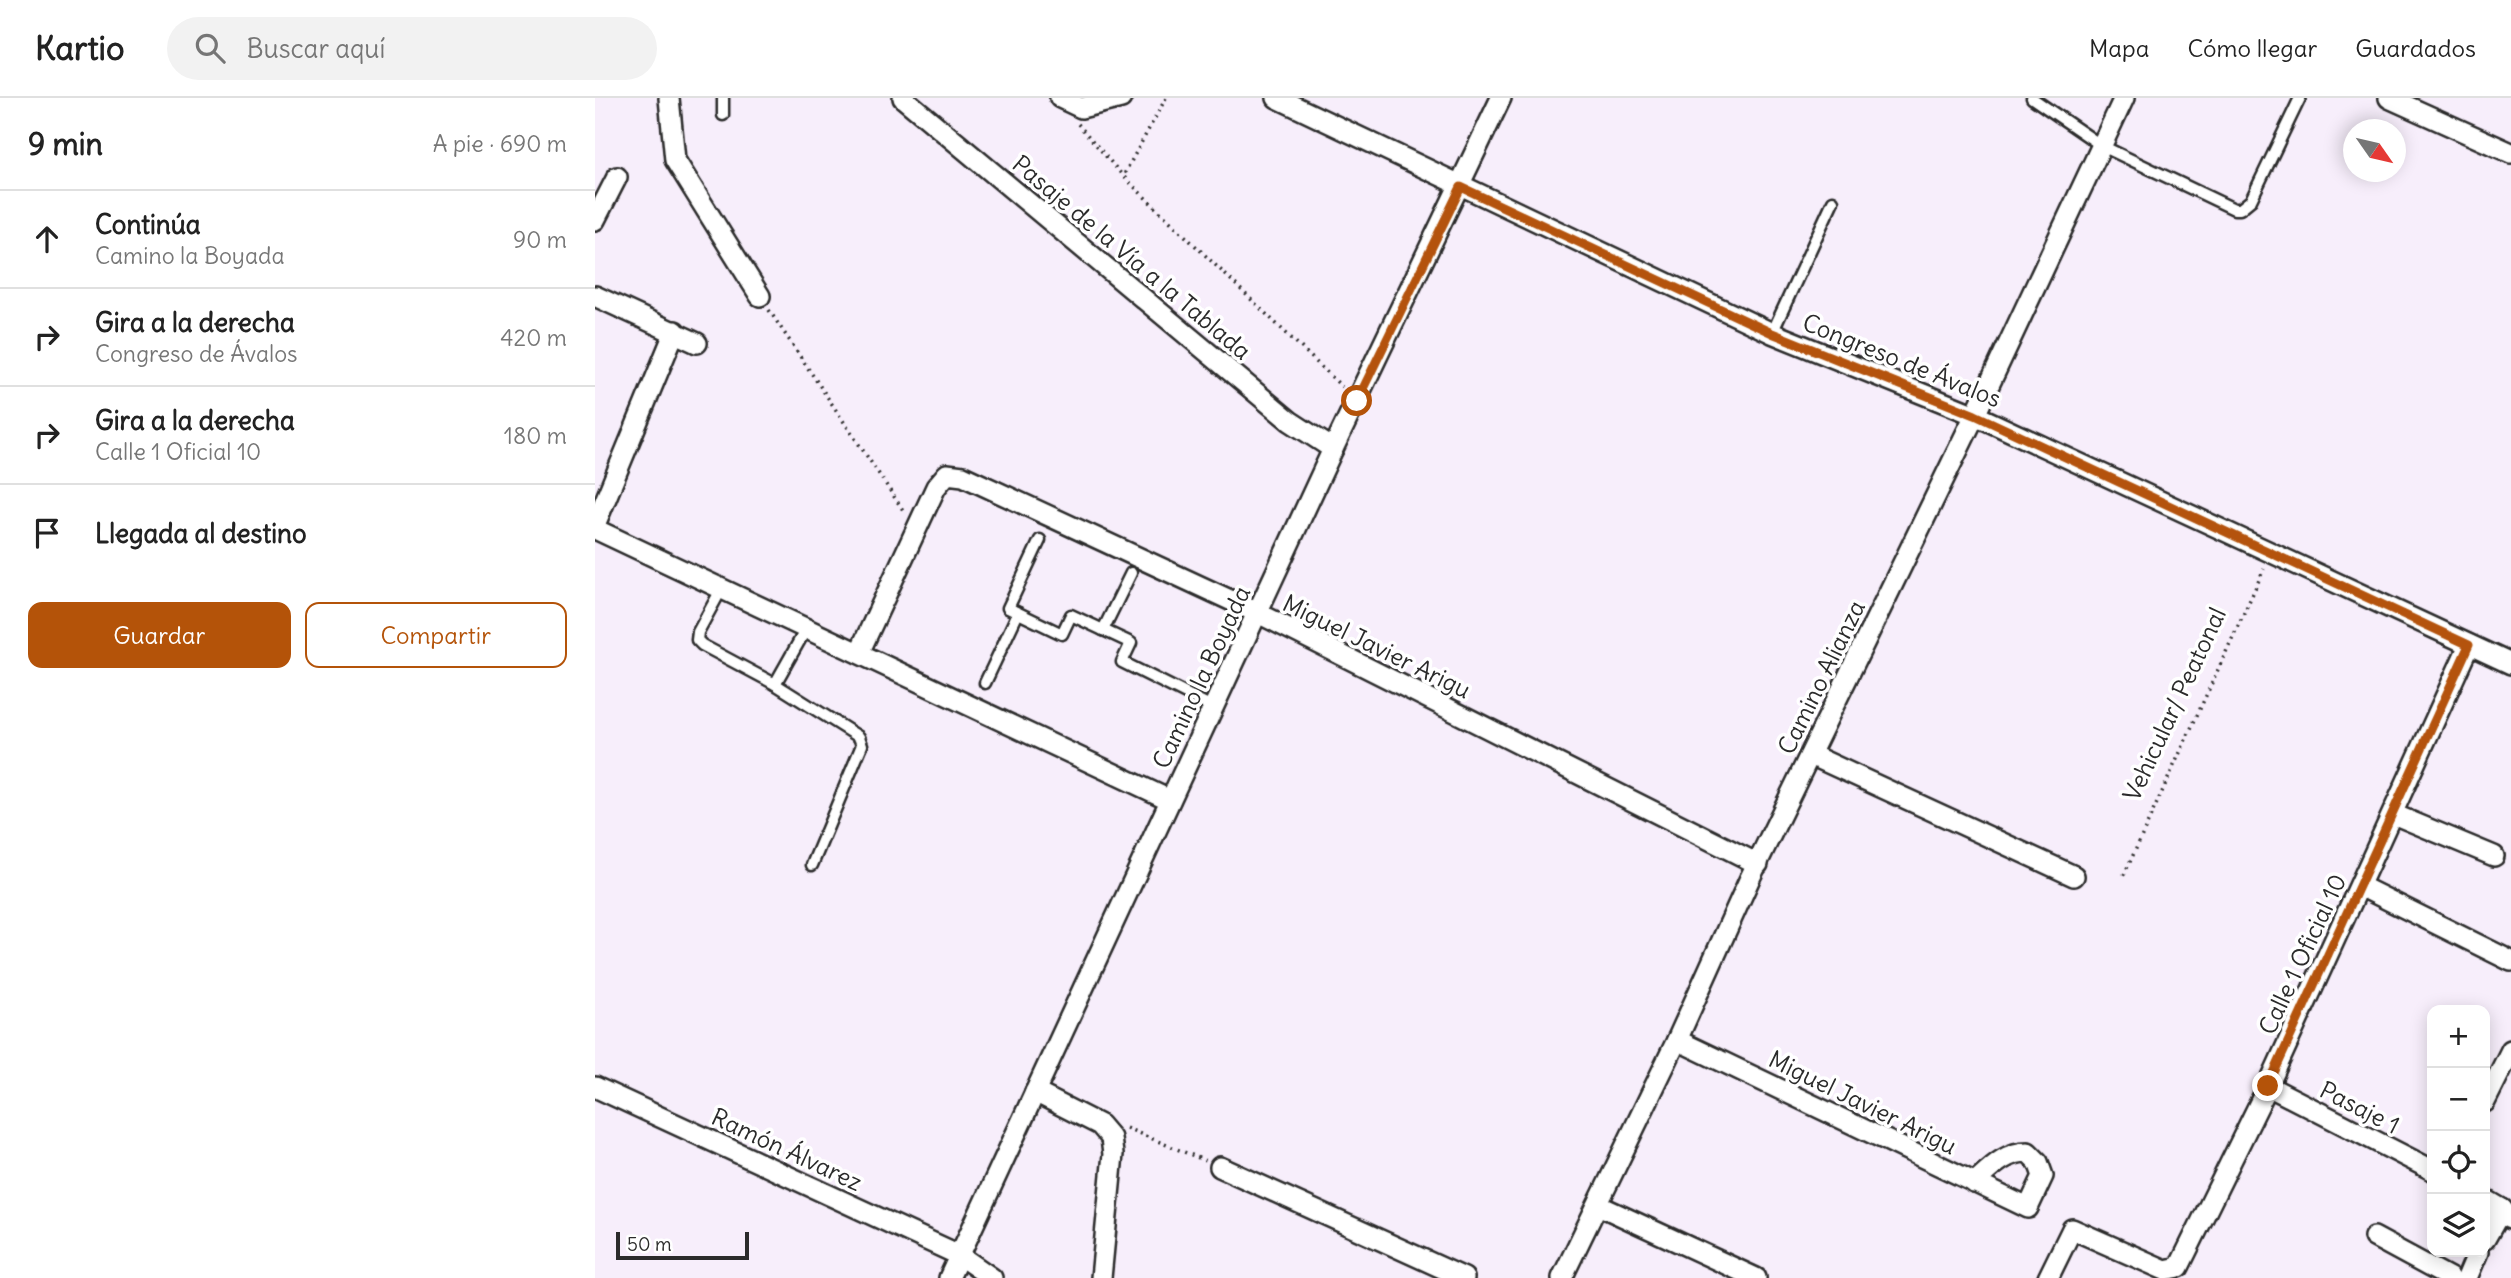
<!DOCTYPE html>
<html lang="es">
<meta charset="utf-8">
<style>
:root{--surface:#fff;--page:#f2f2f2;--text:#222;--muted:#767676;--line:#e0e0e0;--accent:#b45309}
body{margin:0;font-family:Delius,sans-serif;background:var(--page);color:var(--text)}
.controls{position:absolute;right:21px;bottom:21px;display:grid;overflow:hidden;border-radius:14px;box-shadow:0 4px 18px #0003}
.controls button{width:63px;height:63px;display:grid;place-items:center;padding:0;border:0;border-bottom:2px solid var(--line);background:var(--surface);color:var(--text);font:35px sans-serif}
.compass{position:absolute;left:1748px;top:21px;width:63px;height:63px;border-radius:50%;background:var(--surface);box-shadow:0 4px 18px #0003;rotate:124deg}
.scale{position:absolute;left:21px;bottom:18px;width:133px;box-sizing:border-box;padding-left:7px;border:4px solid #2b2b2b;border-top:0;font-size:19px;line-height:24px;white-space:nowrap;color:#2b2b2b;-webkit-text-stroke:5px #fff;paint-order:stroke}
.stop{position:absolute;width:21px;height:21px;margin:-16px;border:5px solid #b45309;border-radius:50%;background:#fff}
.stop.end{background:#b45309;border-color:#fff;box-shadow:0 2px 7px #0008}
.list{margin:0;padding:0;list-style:none}
h2{display:flex;justify-content:space-between;align-items:center;height:91px;margin:0;padding:0 28px;font-size:30px}
h2 small{font-size:23px;font-weight:400;color:var(--muted)}
.list li{display:grid;grid-template-columns:46px 1fr auto;gap:21px;align-items:center;box-sizing:border-box;height:98px;padding:0 28px;border-top:2px solid var(--line)}
.list b{display:block;font-size:26px;white-space:nowrap}
.list p{margin:0;font-size:23px;white-space:nowrap;color:var(--muted)}
.list em{font-size:23px;font-style:normal;color:var(--muted)}
.actions{display:flex;gap:14px;padding:21px 28px}
.actions a{flex:1;padding:16px 0;border:2px solid var(--accent);border-radius:14px;text-align:center;font-size:24px;color:var(--accent)}
.actions .main{background:var(--accent);color:#fff}
.icon{flex:none;width:38px;height:38px;fill:none;stroke:currentColor;stroke-width:2;stroke-linecap:round;stroke-linejoin:round}
.map{position:relative;flex:none;width:1916px;height:1180px;overflow:hidden}
header{display:flex;align-items:center;gap:42px;box-sizing:border-box;height:98px;padding:0 35px;background:var(--surface);border-bottom:2px solid var(--line)}
header strong{font-size:33px}
nav{display:flex;gap:38px;margin-inline-start:auto;font-size:24px}
.search{width:490px;height:63px;background:var(--page);display:flex;align-items:center;gap:18px;box-sizing:border-box;padding:0 24px;border-radius:38px;color:var(--muted);font-size:26px}
main{display:flex}
aside{flex:1;background:var(--surface)}
.map>svg:first-child{display:block}
.lines{fill:none;stroke-linecap:round;stroke-linejoin:round}
.service-casing{stroke:#2b2b2b;stroke-width:15}
.minor-casing{stroke:#2b2b2b;stroke-width:24}
.path{stroke:#2b2b2b;stroke-width:3.5;stroke-dasharray:2 5;stroke-linecap:butt}
.service{stroke:#fff;stroke-width:10}
.minor{stroke:#fff;stroke-width:19}
.route{stroke:#b45309;stroke-width:9}
.labels{text-anchor:middle;dominant-baseline:central;stroke-width:7;stroke-linejoin:round;paint-order:stroke}
.street-label{font-size:24px;fill:#2b2b2b;stroke:#fff}
</style>
<header>
<strong>Kartio</strong>
<div class="search"><svg class="icon" aria-label="search" viewBox="0 0 24 24"><circle cx="10" cy="10" r="6"/><path d="M15 15l6 6"/></svg>Buscar aquí</div>
<nav><a>Mapa</a><a>Cómo llegar</a><a>Guardados</a></nav>
</header>
<main>
<aside>
<h2>9 min<small>A pie · 690 m</small></h2>
<ul class="list">
<li><svg class="icon" aria-label="ahead" viewBox="0 0 24 24"><path d="M12 20V5M6 11l6-6 6 6"/></svg><div><b>Continúa</b><p>Camino la Boyada</p></div><em>90 m</em></li>
<li><svg class="icon" aria-label="right" viewBox="0 0 24 24"><path d="M7 20v-9h11M14 6l5 5-5 5"/></svg><div><b>Gira a la derecha</b><p>Congreso de Ávalos</p></div><em>420 m</em></li>
<li><svg class="icon" aria-label="right" viewBox="0 0 24 24"><path d="M7 20v-9h11M14 6l5 5-5 5"/></svg><div><b>Gira a la derecha</b><p>Calle 1 Oficial 10</p></div><em>180 m</em></li>
<li><svg class="icon" aria-label="arrive" viewBox="0 0 24 24"><path d="M6 21V4h12l-3 4 3 4H6"/></svg><div><b>Llegada al destino</b></div></li>
</ul>
<div class="actions"><a class="main">Guardar</a><a>Compartir</a></div>
</aside>
<div class="map">
<svg width="1916" height="1180" viewBox="0 0 1916 1180">
<rect width="100%" height="100%" fill="#f7eefb"/>
<filter id="ink" filterUnits="userSpaceOnUse"><feTurbulence type="fractalNoise" baseFrequency=".0143" numOctaves="2"/><feDisplacementMap in="SourceGraphic" scale="14" xChannelSelector="R" yChannelSelector="G"/><feConvolveMatrix kernelMatrix="1 2 1 2 8 2 1 2 1" color-interpolation-filters="sRGB"/></filter>
<g filter="url(#ink)">
<g class="lines">
<!-- service casing -->
<g class="service-casing">
<g id="service">
<path d="M1437,0l70,48 132,63h6l11,-9 49,-102"/>
<path d="M128,17v-17"/>
<path d="M1177,235l61,-132"/>
<path d="M445,442l-32,68 54,26 9,-19 60,28 -9,19 92,46"/>
<path d="M127,490l-24,44 -1,8 5,5 73,39 31,-55"/>
<path d="M508,532l28,-57"/>
<path d="M390,585l33,-70"/>
<path d="M180,586l84,53 3,8 -50,120"/>
</g>
</g>
<!-- minor casing -->
<g class="minor-casing">
<g id="minor">
<path d="M74,0l6,62 85,136"/>
<path d="M308,0l387,323 43,28"/>
<path d="M465,0l21,10 40,-10"/>
<path d="M682,0l495,235 203,82 536,249"/>
<path d="M1794,0l122,55"/>
<path d="M0,122l22,-43"/>
<path d="M0,198l102,47"/>
<path d="M0,427l80,-194"/>
<path d="M0,431l575,271"/>
<path d="M264,555l77,-166 11,-13 16,2 295,137 500,251"/>
<path d="M1216,657l263,121"/>
<path d="M1798,716l101,42"/>
<path d="M1765,788l151,75"/>
<path d="M1082,942l351,168 15,-32 -5,-14 -10,-10c-23,0 -37,16 -54,31"/>
<path d="M1673,988l164,84"/>
<path d="M0,989l364,168 33,23"/>
<path d="M440,994l65,33 11,13 2,16 -12,124"/>
<path d="M1890,1004l26,-52"/>
<path d="M625,1069l244,111"/>
<path d="M1890,1101l17,10 8,10"/>
<path d="M1003,1107l158,73"/>
<path d="M1779,1139l76,41"/>
<path d="M1890,1141l17,-30"/>
<path d="M354,1180l384,-829 168,-351"/>
<path d="M967,1180l115,-238 73,-162 225,-463 149,-317"/>
<path d="M1453,1180l24,-49 93,41 14,-3 89,-181 201,-441"/>
<path d="M1872,1180l11,-26"/>
</g>
</g>
<!-- path -->
<g class="path">
<path d="M571,0l-43,78 219,211"/>
<path d="M483,26l45,52"/>
<path d="M174,212l136,203"/>
<path d="M1529,777l140,-306"/>
<path d="M531,1030l80,33"/>
</g>
<!-- service -->
<use href="#service" class="service"/>
<!-- minor -->
<use href="#minor" class="minor"/>
</g>
</g>
<g class="lines" filter="url(#ink)">
<!-- route -->
<path class="route" d="M762,303l104,-214 311,146 203,82 494,230 -201,441"/>
</g>
<g class="labels">
<!-- street labels -->
<g class="street-label">
<text transform="translate(537 159) rotate(40)">Pasaje de la Vía a la Tablada</text>
<text transform="translate(1307 262) rotate(22)">Congreso de Ávalos</text>
<text transform="translate(782 548) rotate(26)">Miguel Javier Arigu</text>
<text transform="translate(606 579) rotate(-65)">Camino la Boyada</text>
<text transform="translate(1226 579) rotate(-64)">Camino Alianza</text>
<text transform="translate(1579 606) rotate(-65)">Vehicular/ Peatonal</text>
<text transform="translate(1707 856) rotate(-65)">Calle 1 Oficial 10</text>
<text transform="translate(1268 1004) rotate(26)">Miguel Javier Arigu</text>
<text transform="translate(1765 1009) rotate(27)">Pasaje 1</text>
<text transform="translate(192 1051) rotate(25)">Ramón Álvarez</text>
</g>
</g>
</svg>
<div class="controls">
<button>+</button>
<button>−</button>
<button><svg class="icon" aria-label="locate" viewBox="0 0 24 24"><circle cx="12" cy="12" r="6"/><path d="M12 2v4M12 18v4M2 12h4M18 12h4"/></svg></button>
<button><svg class="icon" aria-label="layers" viewBox="0 0 24 24"><path d="M12 4l9 5-9 5-9-5zM3 14l9 5 9-5"/></svg></button>
</div>
<svg class="compass" viewBox="-18 -18 36 36"><path d="M0-13l5 13h-10z" fill="#e53935"/><path d="M0 13l5-13h-10z" fill="#767676"/></svg>
<div class="scale">50 m</div>
<div class="stop" style="left:762px;top:303px"></div>
<div class="stop end" style="left:1673px;top:988px"></div>
</div>
</main>
